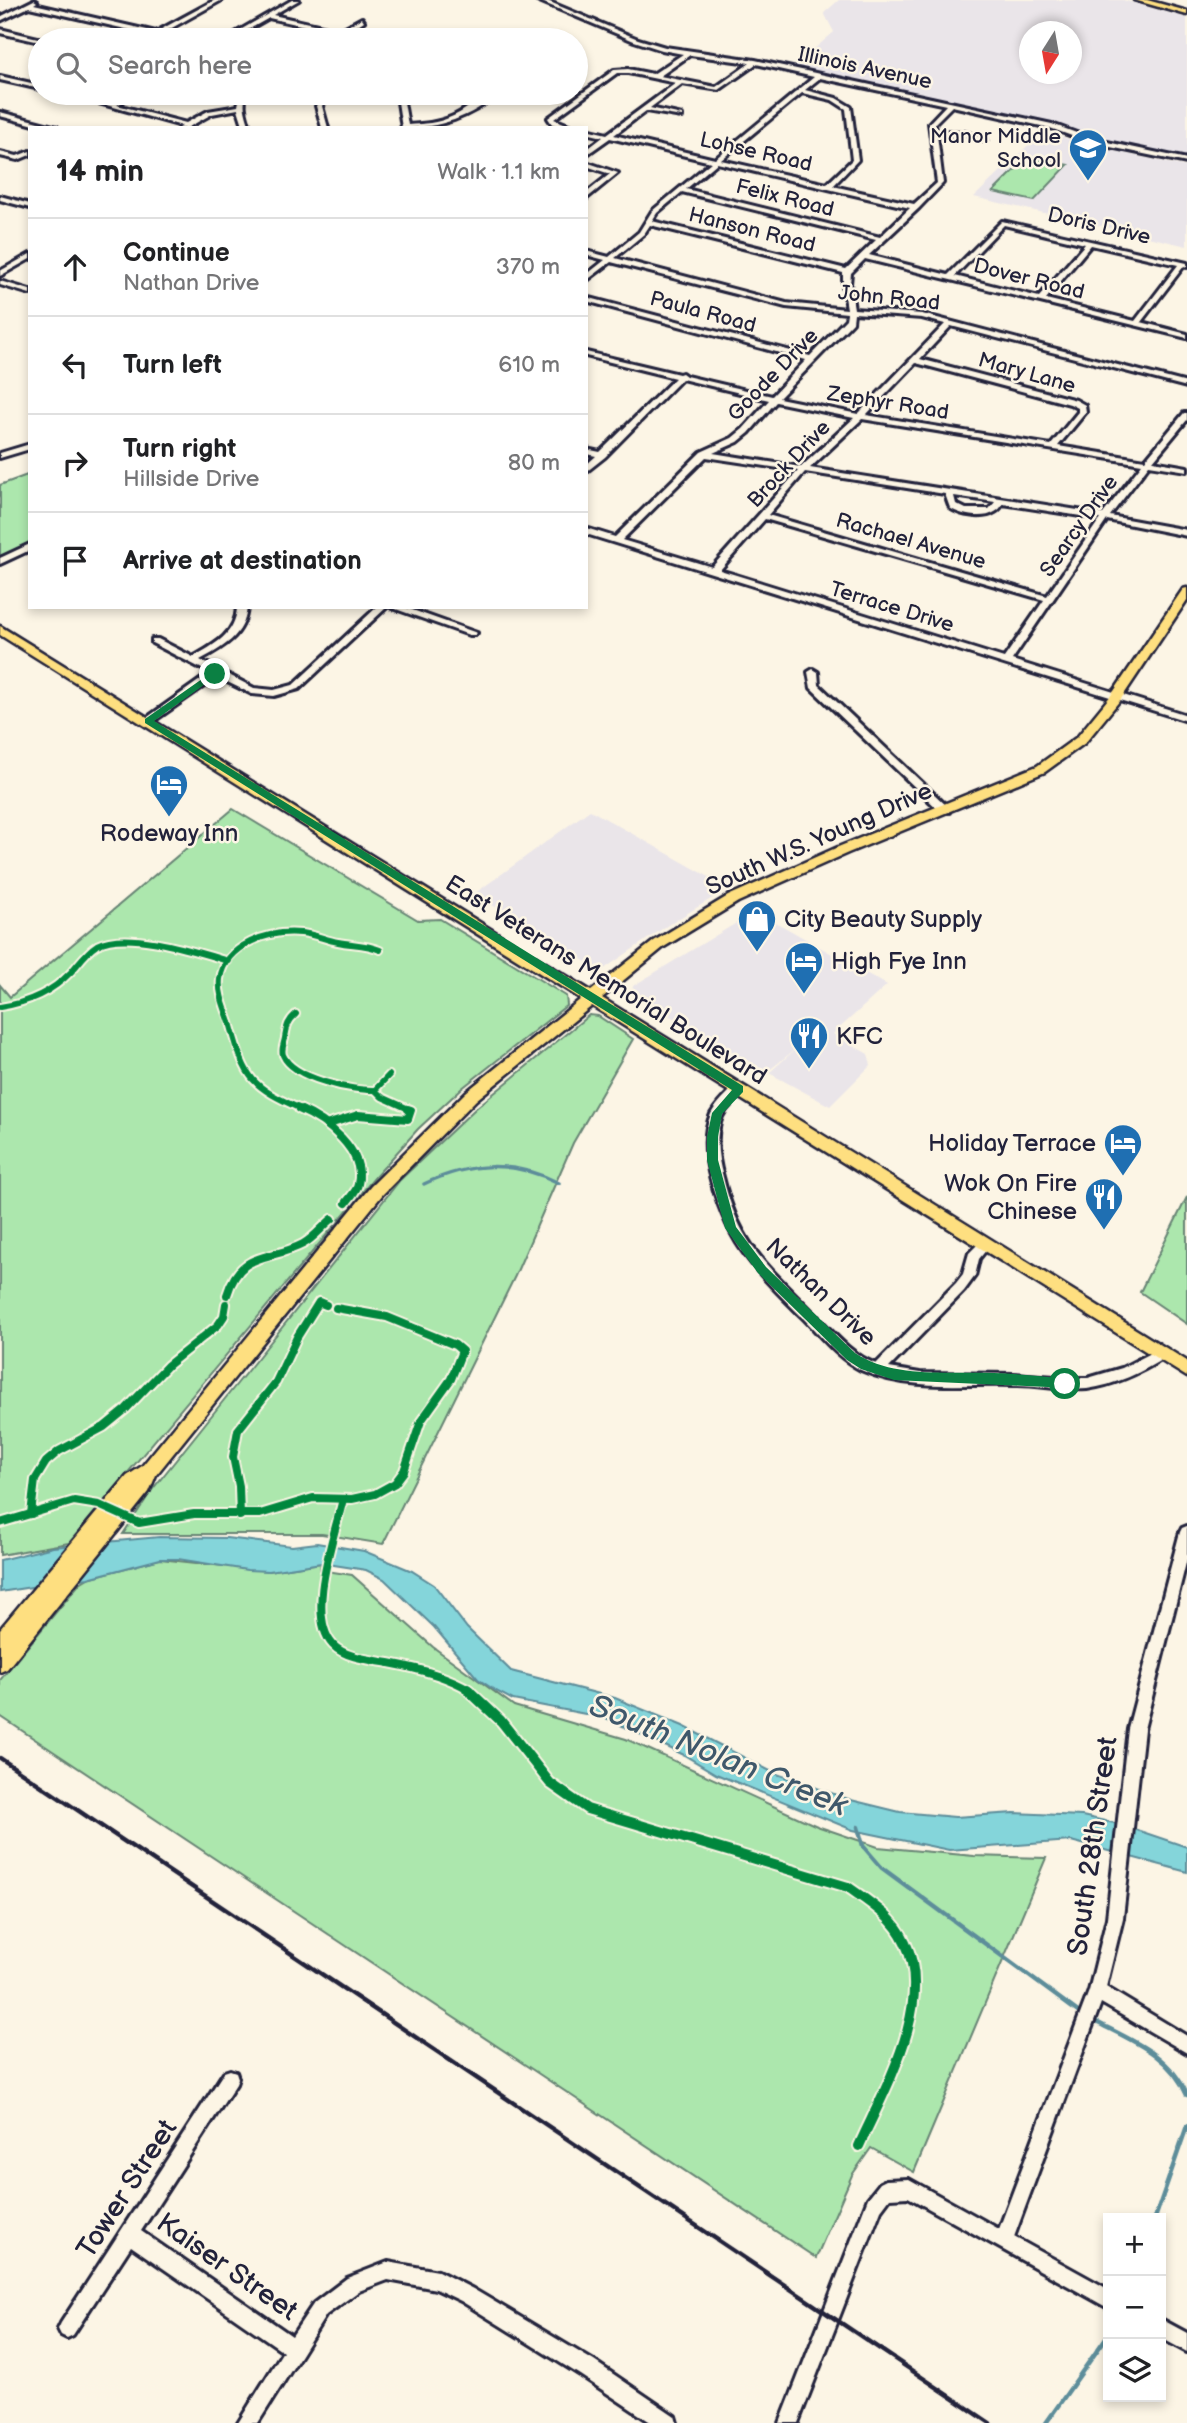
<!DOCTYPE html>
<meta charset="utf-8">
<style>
:root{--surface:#fff;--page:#f2f2f2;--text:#202124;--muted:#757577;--line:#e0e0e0}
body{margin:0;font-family:"Balsamiq Sans",sans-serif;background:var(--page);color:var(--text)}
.controls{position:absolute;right:21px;bottom:21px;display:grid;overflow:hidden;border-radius:0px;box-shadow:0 4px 10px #0003}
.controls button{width:63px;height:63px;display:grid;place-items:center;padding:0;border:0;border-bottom:2px solid var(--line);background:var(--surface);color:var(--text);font:35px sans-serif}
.compass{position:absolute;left:1019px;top:21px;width:63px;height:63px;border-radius:50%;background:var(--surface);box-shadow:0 4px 10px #0003;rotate:191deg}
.stop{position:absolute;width:21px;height:21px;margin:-16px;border:5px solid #0b8043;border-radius:50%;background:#fff}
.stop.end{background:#0b8043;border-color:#fff;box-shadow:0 2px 7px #0008}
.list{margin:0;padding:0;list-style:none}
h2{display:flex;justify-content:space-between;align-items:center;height:91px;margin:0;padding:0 28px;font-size:30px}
h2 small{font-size:23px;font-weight:400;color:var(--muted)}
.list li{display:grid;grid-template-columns:46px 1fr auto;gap:21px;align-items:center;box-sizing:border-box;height:98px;padding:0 28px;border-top:2px solid var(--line)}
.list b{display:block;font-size:26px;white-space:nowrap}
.list p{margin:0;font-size:23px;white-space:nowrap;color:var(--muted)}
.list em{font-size:23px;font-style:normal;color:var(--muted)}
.icon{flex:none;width:38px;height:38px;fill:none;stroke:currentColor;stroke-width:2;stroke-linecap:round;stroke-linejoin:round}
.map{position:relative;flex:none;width:1187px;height:2423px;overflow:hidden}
.search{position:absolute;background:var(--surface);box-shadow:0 4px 10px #0003;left:28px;top:28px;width:560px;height:77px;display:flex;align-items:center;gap:18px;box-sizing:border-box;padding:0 24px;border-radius:38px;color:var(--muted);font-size:26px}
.panel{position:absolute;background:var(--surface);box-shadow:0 4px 10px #0003;left:28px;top:126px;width:560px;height:483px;border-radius:0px}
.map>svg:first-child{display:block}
.built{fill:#eae5e9;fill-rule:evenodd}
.green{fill:#ace7ad;stroke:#678474;stroke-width:2}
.water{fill:#84d5da;stroke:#5d8d9a;stroke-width:2}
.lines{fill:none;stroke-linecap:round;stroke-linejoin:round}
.stream-far1{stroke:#5d8d9a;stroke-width:3.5}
.stream{stroke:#5d8d9a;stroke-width:4.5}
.minor-casing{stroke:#22223b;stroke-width:6}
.major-casing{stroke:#22223b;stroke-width:5}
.minor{fill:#fcf5e5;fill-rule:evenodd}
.major{fill:#fedf80;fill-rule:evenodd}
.rail{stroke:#22223b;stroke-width:4.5}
.cycleway-far2-casing{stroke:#fcf5e5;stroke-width:10}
.cycleway-far1-casing{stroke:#fcf5e5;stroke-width:12}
.cycleway-casing{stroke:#fcf5e5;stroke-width:14}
.cycleway-far2{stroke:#00873e;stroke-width:6}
.cycleway-far1{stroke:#00873e;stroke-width:8}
.cycleway{stroke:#00873e;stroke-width:10}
.route{fill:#0b8043}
.labels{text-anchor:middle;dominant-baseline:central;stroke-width:5;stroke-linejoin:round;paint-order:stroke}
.far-street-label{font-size:21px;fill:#22223b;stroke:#fcf5e5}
.far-poi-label{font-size:21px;fill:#22223b;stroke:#fcf5e5;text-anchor:end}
.poi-label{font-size:24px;fill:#22223b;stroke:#fcf5e5;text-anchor:start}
.street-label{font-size:24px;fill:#22223b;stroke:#fcf5e5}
.near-street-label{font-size:28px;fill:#22223b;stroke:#fcf5e5}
.near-water-label{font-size:32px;font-style:italic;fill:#3f586b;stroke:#fcf5e5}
</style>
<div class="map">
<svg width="1187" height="2423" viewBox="0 0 1187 2423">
<rect width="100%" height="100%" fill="#fcf5e5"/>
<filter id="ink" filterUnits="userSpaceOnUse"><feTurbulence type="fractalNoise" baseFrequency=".0143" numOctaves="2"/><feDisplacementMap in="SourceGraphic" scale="14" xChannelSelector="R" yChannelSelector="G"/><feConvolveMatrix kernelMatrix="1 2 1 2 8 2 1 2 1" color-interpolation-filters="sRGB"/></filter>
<g filter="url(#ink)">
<!-- built -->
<g class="built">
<path d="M839,0h284l64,18v140l-94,-20 -41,-16 -259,-55 41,-35 -10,-19zM1030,32h42v42h-42z"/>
<path d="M1044,130l38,14 105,23v79l-213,-49z"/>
<path d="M590,810l139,78 -61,37 -67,46 -127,-77z"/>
<path d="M756,911l131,74 -54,49 35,20 3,11 -41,41 -61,-33 29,-26 -31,25 -135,-78 1,-8z"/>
</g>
<!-- green -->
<g class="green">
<path d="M1028,157l40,8 -34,36 -41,-9z"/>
<path d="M30,474v69l-30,16v-74z"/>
<path d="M233,809l185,111 22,-1 126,77 1,9 -106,84 -43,40 -43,48 -306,366 -69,12v-570l10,12z"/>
<path d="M589,1015l9,1 35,23 -60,104 -58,133 -132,268 -61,-10h-199l29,-44 248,-310 76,-72z"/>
<path d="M1187,1197v127l-47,-32z"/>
<path d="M160,1559l109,12 52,-8 -1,7 32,5 81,72 81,59 112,33 191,87 61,21 96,9 72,2 -132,314 -43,-24 -19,27 -36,83 -816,-542v-36l80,-97 8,-5z"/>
</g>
<!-- water -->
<path class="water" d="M159,1537l67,1 66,8 25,-3 47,8 48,20 22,14 33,43 44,43 104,27 68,28 91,47 77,27 49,12 55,5 59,-4 68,3 37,8 68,23v25l-116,-31 -122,9 -96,-20 -137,-56 -32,-19 -78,-37 -93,-18 -17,-9 -18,-12 -44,-52 -50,-48 -18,-9 -45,-7 -52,8 -22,-1 -69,-11h-18l-72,19 -88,14v-32l53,-13z"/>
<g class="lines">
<!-- stream-far1 -->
<path class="stream-far1" d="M424,1184c46,-22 89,-24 135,-1"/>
<!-- stream -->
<g class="stream">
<path d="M858,1827l5,19 19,22 196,144"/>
<path d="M1096,2022c37,19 74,33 91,73"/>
<path d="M1155,2218l32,-92"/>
<path d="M1046,2423l62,-88"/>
</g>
<!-- minor casing -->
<g class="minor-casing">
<g id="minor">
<path d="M34,0l3,2 -3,2 122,28 59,-32h7l-70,39 -3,-2 3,-2 -123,-28 -29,14v-4z"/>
<path d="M292,0h7l-26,15 67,15 22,-12 2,3 -17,11 33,8h-10l-28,-6 -10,6h-7l11,-7 -67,-15 -39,22h-7z"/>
<path d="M537,0h8l93,39 27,8 90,13 297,64 41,15 94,20v4l-96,-20 -41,-15 -98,-22 -17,17 1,8 29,1 22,7 -3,2 -19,-5 -28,-1 6,48 -24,25 -50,47 79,20 54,-54 185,42v4l-3,-1 -43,56 46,12v4l-322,-79 -14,14 -1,11 4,25 68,5 265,69v4l-236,-61 -31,33 156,41 9,5 1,7 -28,34 87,14 39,-47h3v7l-34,41 34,6v4l-38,-6 -39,51 77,14v6l-80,-16 -95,140 175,55v6l-601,-187v-6l29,9 86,-85 31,-14 11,-9 26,-29 -87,-21 -77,78 -19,15v-7l10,-9 -10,-2v-5l14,3 75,-74 -89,-22v-4l93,22 3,-1 4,3 86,20 34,-36 -220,-59v-4l224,59 36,-37 1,-6 -61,-6 -175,-45 -25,19v-6l19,-15 -19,-5v-4l23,6 30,-25 13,-21 59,-49 -101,-24 -24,17v-5l17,-13 -17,-4v-4l21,5 69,-51 -48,-10h-11l-63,46 22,9h-11l-13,-4 -4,-6 66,-48 14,-1 25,5 30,-20 -21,-4 -28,-9zM690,55l60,8 -34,24 -56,-11zM756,64l58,13 -99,82 -101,-24 32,-24 36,6v-2l-32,-7 32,-24 37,6zM820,78l126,27 -17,18 8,60 -23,21 -81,-18 25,-26 -7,-53 -15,-9 -31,-8zM802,93l30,7 14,9 6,51 -25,24 -106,-24zM717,163l193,45 -30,29 -194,-48zM682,192l194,48 -30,29 -194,-48 5,-8zM650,225l193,48v11l4,25 -61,-6 -171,-45 29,-24zM1004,225l81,19 -46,53 -84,-21zM1091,245l87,20 -43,56 -89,-22zM854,313l68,5 23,6 -87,90 -79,-16 74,-76zM916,363l154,41 8,4v4l-27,33 -185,-30zM776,402l78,16 -53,49 -88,-14 25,-11 11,-9zM862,419l280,45 -39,50 -293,-46zM706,457l92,14 -86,96 -90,-27zM805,472l140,22 5,14c10,7 33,12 45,4 4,-2 6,-5 8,-8l97,15 -53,77 -279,-81zM954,496l41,6 -6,7h-23l-10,-5zM765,519l279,81 -40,58 -284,-88z"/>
<path d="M0,29l42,10 1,1 -3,2 -40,-9z"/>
<path d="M0,76l40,9v4l-40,-9z"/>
<path d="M63,93h9l39,10 19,-10h7l-20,12 69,18 22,-12 30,-5 2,-11 9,-2c-9,9 -2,23 1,35h-6l-6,-19 -26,5 -25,14h-8l3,-2z"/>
<path d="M324,93h6l-8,13 6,22h-6l-6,-22z"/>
<path d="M407,93h6l-9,9 4,23c15,-1 30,-2 43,-8 16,-6 33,-25 49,-24 -31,25 -59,35 -98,35l-4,-26z"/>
<path d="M0,112l57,15 1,1h-12l-46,-12z"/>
<path d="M30,151v4l-12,5 -18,-4v-4l17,4z"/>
<path d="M586,162l32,11 -32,26v-6l24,-19 -24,-8z"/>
<path d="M0,196l30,8v4l-30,-8z"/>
<path d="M30,254v5l-30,17v-5z"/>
<path d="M0,281l30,9v4l-30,-9z"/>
<path d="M30,444v5l-30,9v-5z"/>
<path d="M30,544v6l-30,14v-6z"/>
<path d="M237,607h10c-2,29 -25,41 -47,53l54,28 20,2 19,-5 84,-78h10l-88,82 -25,7 -22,-2 -35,-17 -66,46h-6v-4l65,-46 -58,-30v-4h6l35,18c21,-12 43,-23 44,-50z"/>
<path d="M390,607h14l73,26 -2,2h-6z"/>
<path d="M813,669l5,3 1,13 130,123v4h-8l-130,-124 -3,-16z"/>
<path d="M739,1085l6,4c-8,12 -22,19 -25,34 -5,18 -2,36 3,54 16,68 44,88 91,136 19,19 36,41 62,51l80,-81 7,-9 6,-21 12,-12h8l2,3 -12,15 -4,17 -11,15 -75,77 31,5 94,1 55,4h19l34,-10 39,-20 5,1 2,4 -2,4c-24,15 -50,28 -79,32 -23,2 -46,-4 -69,-4 -52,-2 -108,7 -157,-15 -24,-12 -41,-35 -59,-53 -50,-50 -76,-74 -93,-145 -4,-19 -6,-40 2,-58 6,-11 15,-19 24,-28z"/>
<path d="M1187,1526v33l-43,170 -21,189 -17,69 81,49v17l-86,-50 -87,234 94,52v19l-200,-111 -18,1 -9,12 -83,213h-18l88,-225 12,-15 6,-3 23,-1 90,50 90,-238 18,-73 21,-189 52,-197 2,-4z"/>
<path d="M230,2070l6,2 2,6 -2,6 -95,147 151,105 22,-33 33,-25 41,-16 50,9 35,18 121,72 81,55 2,7h-25l-72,-48 -119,-74 -25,-12 -48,-9 -29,11 -33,24 -68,108h-20l45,-72 -152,-105 -58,89 -6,3 -6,-3 -3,-6 3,-6 163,-251z"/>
<path d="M1161,2319l26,14v19l-26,-14z"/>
</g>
</g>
<!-- major casing -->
<g class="major-casing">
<g id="major">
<path d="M1134,0h13l40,11v4z"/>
<path d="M1187,588v12l-66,99 -36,44 -40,29 -197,81 -110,49 -74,45 -62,51 585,363v16l-595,-371 -116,94 -93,94 -227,281 -7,17 -142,177 -7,3v-43l127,-153 15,-10 229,-280 95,-94 115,-93 -581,-364v-9l591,365 63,-50 74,-45 110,-49 199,-81 40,-29 35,-43 71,-105z"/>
</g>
</g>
<!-- minor -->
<use href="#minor" class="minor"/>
<!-- major -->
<use href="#major" class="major"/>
<!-- rail -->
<path class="rail" d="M0,1758l990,665"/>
<!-- cycleway-far2 casing -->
<g class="cycleway-far2-casing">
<g id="cycleway-far2">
<path d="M0,1007c27,-4 52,-15 71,-35 8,-9 15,-20 26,-27 30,-16 100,7 131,16"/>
<path d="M296,1014c-9,8 -9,13 -11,24 -1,6 -4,11 -2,17 10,24 70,36 92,35"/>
<path d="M389,1075l-14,15 7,7 29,13"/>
<path d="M303,1110c-52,-24 -57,-29 -72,-84 -4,-14 -13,-31 -11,-47 5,-35 50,-49 81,-46 13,1 25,7 37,9 14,3 28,2 42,8"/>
</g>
</g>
<!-- cycleway-far1 casing -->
<g class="cycleway-far1-casing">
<g id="cycleway-far1">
<path d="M299,1109c26,11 67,41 59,75 -1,7 -8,13 -12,19"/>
<path d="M329,1124l29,-9 50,4 3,-9 -3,-1"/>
<path d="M227,1295c14,-46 42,-33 76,-51 11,-6 19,-17 29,-25"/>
<path d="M343,1499c-8,35 -38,116 -10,146 12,13 39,15 56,18 27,5 57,12 81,27"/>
<path d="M31,1514l4,-34 11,-18 13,-11 45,-24 22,-18 42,-44 50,-40 6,-9 2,-12"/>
<path d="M240,1516l-1,-30 -6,-29 5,-27 38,-48 21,-45 22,-35 7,3"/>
<path d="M0,1523l74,-22 25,4 40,18 55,-9h66l53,-16 39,1 23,-5 20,-11 9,-12 17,-50 30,-42 11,-28 -7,-6 -68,-28 -51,-9"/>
</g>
</g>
<!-- cycleway casing -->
<g class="cycleway-casing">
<path id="cycleway" d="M467,1689l34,32 49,62 37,26 261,78c21,15 46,30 57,55 30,62 -21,148 -46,204"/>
</g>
<!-- cycleway-far2 -->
<use href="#cycleway-far2" class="cycleway-far2"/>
<!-- cycleway-far1 -->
<use href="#cycleway-far1" class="cycleway-far1"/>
<!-- cycleway -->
<use href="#cycleway" class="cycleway"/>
</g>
</g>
<!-- route -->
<path class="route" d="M212,672l7,2 -65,47 589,365v6l-21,22 -4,23v23l18,67 30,40 89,86c39,26 93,18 139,20 24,1 47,3 71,6l4,1v8l-175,-8 -33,-11 -14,-9 -89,-87 -33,-45 -18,-68v-23l5,-24 20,-23 -587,-367v-4z"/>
<!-- icons -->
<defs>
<g id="school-pin" transform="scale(2.0125)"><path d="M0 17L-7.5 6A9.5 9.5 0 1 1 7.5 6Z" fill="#1f6fb2" stroke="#fcf5e5"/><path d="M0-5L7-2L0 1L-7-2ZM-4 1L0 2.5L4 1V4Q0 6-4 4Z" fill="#fff"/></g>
<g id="hotel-pin" transform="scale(2.0125)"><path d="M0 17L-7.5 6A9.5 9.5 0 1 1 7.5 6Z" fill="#1f6fb2" stroke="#fcf5e5"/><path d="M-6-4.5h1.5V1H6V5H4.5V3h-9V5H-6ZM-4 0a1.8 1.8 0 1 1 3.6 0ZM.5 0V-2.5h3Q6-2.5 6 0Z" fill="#fff"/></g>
<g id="shop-pin" transform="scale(2.0125)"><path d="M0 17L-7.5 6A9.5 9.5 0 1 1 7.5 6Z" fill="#1f6fb2" stroke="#fcf5e5"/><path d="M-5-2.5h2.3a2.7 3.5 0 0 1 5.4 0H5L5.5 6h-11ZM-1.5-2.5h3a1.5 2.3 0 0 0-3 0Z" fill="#fff"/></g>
<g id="restaurant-pin" transform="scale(2.0125)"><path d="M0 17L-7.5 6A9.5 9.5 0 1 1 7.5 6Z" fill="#1f6fb2" stroke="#fcf5e5"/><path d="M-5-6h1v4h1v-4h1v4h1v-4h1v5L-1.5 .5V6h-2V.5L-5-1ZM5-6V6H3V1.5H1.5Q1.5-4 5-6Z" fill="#fff"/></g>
</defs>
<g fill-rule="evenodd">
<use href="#school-pin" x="1088" y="148"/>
<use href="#hotel-pin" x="169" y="784"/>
<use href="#shop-pin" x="757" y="919"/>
<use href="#hotel-pin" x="804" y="961"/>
<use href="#restaurant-pin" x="809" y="1036"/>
<use href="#hotel-pin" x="1123" y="1143"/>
<use href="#restaurant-pin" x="1104" y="1197"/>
</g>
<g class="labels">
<!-- far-street labels -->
<g class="far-street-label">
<text transform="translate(865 68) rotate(12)">Illinois Avenue</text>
<text transform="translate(756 152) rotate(13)">Lohse Road</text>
<text transform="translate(785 198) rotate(14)">Felix Road</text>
<text transform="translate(1099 226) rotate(13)">Doris Drive</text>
<text transform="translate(752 230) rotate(14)">Hanson Road</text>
<text transform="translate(1029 279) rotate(14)">Dover Road</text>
<text transform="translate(889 298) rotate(6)">John Road</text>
<text transform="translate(703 312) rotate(15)">Paula Road</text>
<text transform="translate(1027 373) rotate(16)">Mary Lane</text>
<text transform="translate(773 375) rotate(-46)">Goode Drive</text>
<text transform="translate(888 403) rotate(9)">Zephyr Road</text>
<text transform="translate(789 464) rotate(-47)">Brock Drive</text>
<text transform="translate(1079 526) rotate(-55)">Searcy Drive</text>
<text transform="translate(911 541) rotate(16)">Rachael Avenue</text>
<text transform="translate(892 607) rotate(17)">Terrace Drive</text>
</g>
<!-- far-poi labels -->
<g class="far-poi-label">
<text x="1061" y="136">Manor Middle<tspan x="1061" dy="24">School</tspan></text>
</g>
<!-- poi labels -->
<g class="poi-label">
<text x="169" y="833" text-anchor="middle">Rodeway Inn</text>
<text x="784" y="919">City Beauty Supply</text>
<text x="831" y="961">High Fye Inn</text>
<text x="836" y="1036">KFC</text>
<text x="1096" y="1143" text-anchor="end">Holiday Terrace</text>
<text x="1077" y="1183" text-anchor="end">Wok On Fire<tspan x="1077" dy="28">Chinese</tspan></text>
</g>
<!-- street labels -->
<g class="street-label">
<text transform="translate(819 839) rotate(-24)">South W.S. Young Drive</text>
<text transform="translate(606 980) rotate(32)">East Veterans Memorial Boulevard</text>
<text transform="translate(821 1292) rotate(44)">Nathan Drive</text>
</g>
<!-- near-street labels -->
<g class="near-street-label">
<text transform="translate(1093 1846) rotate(-82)">South 28th Street</text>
<text transform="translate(127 2189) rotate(-57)">Tower Street</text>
<text transform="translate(227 2267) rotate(35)">Kaiser Street</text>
</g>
<!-- near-water labels -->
<g class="near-water-label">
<text transform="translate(718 1756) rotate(22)">South Nolan Creek</text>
</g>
</g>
</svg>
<div class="controls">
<button>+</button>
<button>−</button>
<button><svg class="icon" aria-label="layers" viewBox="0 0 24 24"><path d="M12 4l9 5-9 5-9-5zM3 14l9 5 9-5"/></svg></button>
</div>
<svg class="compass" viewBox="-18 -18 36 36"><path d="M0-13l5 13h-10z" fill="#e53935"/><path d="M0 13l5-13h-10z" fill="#757577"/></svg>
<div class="stop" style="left:1065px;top:1384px"></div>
<div class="stop end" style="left:215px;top:674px"></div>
<div class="search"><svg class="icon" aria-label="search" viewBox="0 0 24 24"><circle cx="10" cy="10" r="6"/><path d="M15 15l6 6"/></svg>Search here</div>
<section class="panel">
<h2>14 min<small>Walk · 1.1 km</small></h2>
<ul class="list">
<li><svg class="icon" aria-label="ahead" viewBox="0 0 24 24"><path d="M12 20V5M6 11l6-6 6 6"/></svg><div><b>Continue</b><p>Nathan Drive</p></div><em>370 m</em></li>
<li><svg class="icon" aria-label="left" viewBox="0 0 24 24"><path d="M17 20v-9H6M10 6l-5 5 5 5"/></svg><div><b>Turn left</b></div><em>610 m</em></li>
<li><svg class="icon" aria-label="right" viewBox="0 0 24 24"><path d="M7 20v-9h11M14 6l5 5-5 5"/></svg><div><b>Turn right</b><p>Hillside Drive</p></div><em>80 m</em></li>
<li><svg class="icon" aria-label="arrive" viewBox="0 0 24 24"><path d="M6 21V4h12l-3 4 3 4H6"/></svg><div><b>Arrive at destination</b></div></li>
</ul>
</section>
</div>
